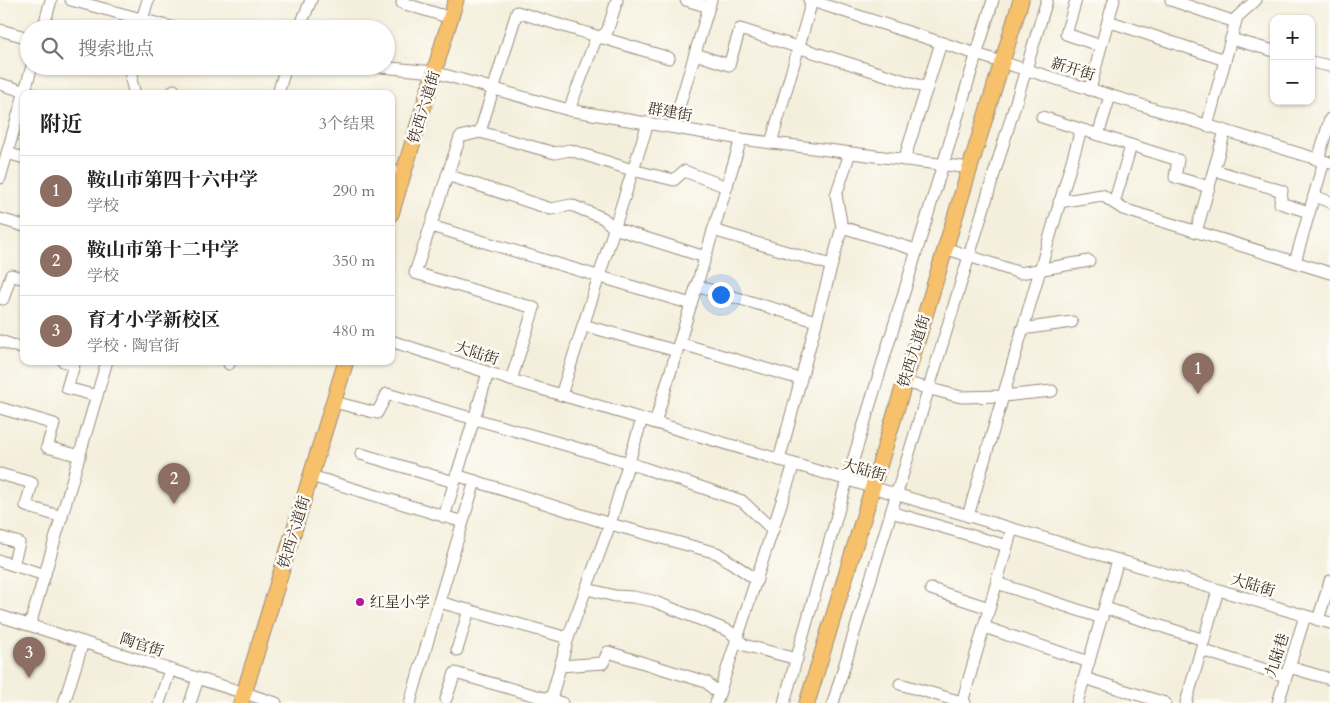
<!DOCTYPE html>
<html lang="zh">
<meta charset="utf-8">
<style>
:root{--surface:#fff;--page:#f2f2f2;--text:#202124;--muted:#757577;--line:#e0e0e0;--accent:#ea580c}
body{margin:0;font-family:Cardo,"Noto Serif SC",serif;background:var(--page);color:var(--text)}
.controls{position:absolute;right:15px;top:15px;display:grid;overflow:hidden;border-radius:10px;box-shadow:0 1px 4px #0004}
.controls button{width:45px;height:45px;display:grid;place-items:center;padding:0;border:0;border-bottom:1px solid var(--line);background:var(--surface);color:var(--text);font:25px sans-serif}
.you{position:absolute;left:720px;top:294px;width:18px;height:18px;margin:-12px;border:4px solid #fff;border-radius:50%;background:#1a73e8;box-shadow:0 0 0 8px #1a73e833}
.badge{display:grid;place-items:center;width:32px;height:32px;border-radius:50%;background:var(--accent);color:#fff;font-size:16px;font-weight:700}
.pin{position:absolute;translate:-50% -41px;filter:drop-shadow(0 1px 2px #0008)}
.pin::after{content:'';position:absolute;top:26px;width:18px;height:15px;background:inherit;clip-path:polygon(0 0,100% 0,50% 100%)}
.list{margin:0;padding:0;list-style:none}
h2{display:flex;justify-content:space-between;align-items:center;height:65px;margin:0;padding:0 20px;font-size:21px}
h2 small{font-size:16px;font-weight:400;color:var(--muted)}
.list li{display:grid;grid-template-columns:32px 1fr auto;gap:15px;align-items:center;box-sizing:border-box;height:70px;padding:0 20px;border-top:1px solid var(--line)}
.list b{display:block;font-size:19px;white-space:nowrap}
.list p{margin:0;font-size:16px;white-space:nowrap;color:var(--muted)}
.list em{font-size:16px;font-style:normal;color:var(--muted)}
.icon{flex:none;width:28px;height:28px;fill:none;stroke:currentColor;stroke-width:2;stroke-linecap:round;stroke-linejoin:round}
.map{position:relative;flex:none;width:1330px;height:703px;overflow:hidden}
.search{position:absolute;background:var(--surface);box-shadow:0 1px 4px #0004;left:20px;top:20px;width:375px;height:55px;display:flex;align-items:center;gap:12px;box-sizing:border-box;padding:0 18px;border-radius:28px;color:var(--muted);font-size:19px}
.panel{position:absolute;background:var(--surface);box-shadow:0 1px 4px #0004;left:20px;top:90px;width:375px;height:275px;border-radius:10px}
.map>svg:first-child{display:block}
.lines{fill:none;stroke-linecap:round;stroke-linejoin:round}
.minor-casing{stroke:#988c7d;stroke-width:13}
.major-casing{stroke:#988c7d;stroke-width:17}
.minor{stroke:#fff;stroke-width:11}
.major{stroke:#f7c06b;stroke-width:15}
.poi-dot{fill:#b5179e;stroke:#fdfcf7;stroke-width:2}
.labels{text-anchor:middle;dominant-baseline:central;stroke-width:5;stroke-linejoin:round;paint-order:stroke}
.street-label{font-size:15px;fill:#3b2a1e;stroke:#fdfcf7}
.poi-label{font-size:15px;fill:#3b2a1e;stroke:#fdfcf7;text-anchor:start}
</style>
<div class="map">
<svg width="1330" height="703" viewBox="0 0 1330 703">
<rect width="100%" height="100%" fill="#fdfcf7"/>
<filter id="ink" filterUnits="userSpaceOnUse"><feTurbulence type="fractalNoise" baseFrequency=".02" numOctaves="2"/><feDisplacementMap in="SourceGraphic" scale="10" xChannelSelector="R" yChannelSelector="G"/><feConvolveMatrix kernelMatrix="1 2 1 2 8 2 1 2 1" color-interpolation-filters="sRGB"/></filter>
<filter id="wash" filterUnits="userSpaceOnUse"><feTurbulence type="fractalNoise" baseFrequency=".0096" numOctaves="4" result="noise"/><feDisplacementMap in="SourceGraphic" scale="20" xChannelSelector="R" yChannelSelector="G"/><feGaussianBlur stdDeviation="1.12" result="paint"/><feColorMatrix in="noise" values="0 0 0 0 0 0 0 0 0 0 0 0 0 0 0 0 0 1.4 0 .05"/><feComposite in="paint" operator="in"/></filter>
<g filter="url(#wash)">
<rect width="100%" height="100%" fill="#f4efdc"/>
</g>
<g filter="url(#ink)">
<g class="lines">
<!-- minor casing -->
<g class="minor-casing">
<g id="minor">
<path d="M71,0l107,29"/>
<path d="M403,0l-1,3 49,15"/>
<path d="M686,0l23,7"/>
<path d="M809,0l192,62 329,101"/>
<path d="M1076,0l-10,34 35,12 -11,44"/>
<path d="M1171,0l64,22"/>
<path d="M142,19l6,-19"/>
<path d="M1108,21l117,39"/>
<path d="M43,29l8,-29"/>
<path d="M299,29l12,-29"/>
<path d="M0,30l29,8"/>
<path d="M1231,39l43,12"/>
<path d="M1101,46l13,-46"/>
<path d="M695,54l34,11 11,-36 187,59"/>
<path d="M1311,62l19,4"/>
<path d="M370,66l64,6 135,38 172,29 229,29"/>
<path d="M0,84l33,10"/>
<path d="M24,94l8,-28"/>
<path d="M135,94l-4,-14 4,-14"/>
<path d="M172,94l2,-4"/>
<path d="M278,94l8,-28"/>
<path d="M569,110l26,-69 12,-9 10,-32"/>
<path d="M1042,117l136,43 -3,17 34,10"/>
<path d="M1207,126l30,-109 19,-17"/>
<path d="M673,127l38,-127"/>
<path d="M480,132l75,21 15,-3 62,20 42,10 10,-9 43,16"/>
<path d="M1098,135l12,-39"/>
<path d="M771,143l41,-142"/>
<path d="M7,153l17,5"/>
<path d="M904,160l37,-117"/>
<path d="M1318,160l12,-41"/>
<path d="M391,169l12,5"/>
<path d="M1214,170l68,21 -2,12 29,9"/>
<path d="M447,175l104,34 20,-4 32,13 11,10 91,29"/>
<path d="M0,178l24,-84"/>
<path d="M1314,196l16,6"/>
<path d="M1059,202l43,-7 21,14 207,64"/>
<path d="M1114,203l17,-57"/>
<path d="M0,219l24,7"/>
<path d="M431,226l260,78"/>
<path d="M842,227l74,23"/>
<path d="M713,230l118,35"/>
<path d="M1196,232l29,-101"/>
<path d="M945,248l75,25 69,-12"/>
<path d="M1295,262l29,-101"/>
<path d="M696,286l120,35"/>
<path d="M0,298l3,1 8,-24 13,4"/>
<path d="M583,325l94,26"/>
<path d="M1022,329l50,-7"/>
<path d="M0,341l24,8"/>
<path d="M391,341l120,39 819,243"/>
<path d="M679,343l121,36"/>
<path d="M63,361l11,4 -7,23 30,8"/>
<path d="M229,364l1,-3"/>
<path d="M511,380l23,-72 -119,-35 45,-136 20,-5 37,-120 152,46"/>
<path d="M904,382l57,15 42,-1 49,-5"/>
<path d="M561,395l87,-272"/>
<path d="M334,402l43,11 10,-19 242,69 113,38 31,29"/>
<path d="M0,408l54,16 -7,23 33,9"/>
<path d="M655,423l86,-284"/>
<path d="M361,454l93,28"/>
<path d="M779,460l63,-233 -6,-32 14,-42"/>
<path d="M0,474l32,9 -6,23 36,11"/>
<path d="M456,475l154,49 107,29 40,27"/>
<path d="M311,476l152,46"/>
<path d="M475,481l-36,121 129,36"/>
<path d="M891,512l116,34"/>
<path d="M968,516l113,-386"/>
<path d="M444,517l44,-144"/>
<path d="M0,537l19,6 -6,22"/>
<path d="M0,561l45,14"/>
<path d="M997,583l105,35"/>
<path d="M587,589l28,7 18,1 20,4 76,30 15,14 53,14"/>
<path d="M931,589l58,19"/>
<path d="M1105,608l99,32"/>
<path d="M0,616l276,87"/>
<path d="M1318,620l12,-39"/>
<path d="M30,625l77,-264"/>
<path d="M984,627l105,35"/>
<path d="M457,650l12,-40"/>
<path d="M1201,650l85,26"/>
<path d="M560,666l43,-3 5,-11 98,30 13,12"/>
<path d="M1289,667l41,12"/>
<path d="M1084,678l81,25"/>
<path d="M900,684l65,19"/>
<path d="M446,699l9,-26 107,30"/>
<path d="M64,703l19,-61"/>
<path d="M159,703l11,-33"/>
<path d="M190,703l8,-24"/>
<path d="M410,703l29,-101"/>
<path d="M550,703l18,-65 42,-114 32,-105"/>
<path d="M716,703l78,-239"/>
<path d="M784,703l63,-223 146,-480"/>
<path d="M833,703l214,-703"/>
<path d="M962,703l50,-174"/>
<path d="M1077,703l41,-143"/>
<path d="M1186,703l32,-113"/>
<path d="M1278,703l27,-87"/>
</g>
</g>
<!-- major casing -->
<g class="major-casing">
<g id="major">
<path d="M391,214l65,-214"/>
<path d="M241,703l105,-342"/>
<path d="M807,703l214,-703"/>
</g>
</g>
<!-- minor -->
<use href="#minor" class="minor"/>
<!-- major -->
<use href="#major" class="major"/>
</g>
</g>
<!-- markers -->
<circle class="poi-dot" cx="360" cy="602" r="5"/>
<g class="labels">
<!-- street labels -->
<g class="street-label">
<text transform="translate(1073 69) rotate(17)">新开街</text>
<text transform="translate(424 107) rotate(-73)">铁西六道街</text>
<text transform="translate(670 112) rotate(10)">群建街</text>
<text transform="translate(914 351) rotate(-73)">铁西九道街</text>
<text transform="translate(477 353) rotate(18)">大陆街</text>
<text transform="translate(864 470) rotate(16)">大陆街</text>
<text transform="translate(294 532) rotate(-73)">铁西六道街</text>
<text transform="translate(1253 585) rotate(17)">大陆街</text>
<text transform="translate(142 645) rotate(18)">陶官街</text>
<text transform="translate(1277 655) rotate(-72)">九陆巷</text>
</g>
<!-- poi labels -->
<g class="poi-label">
<text x="370" y="602">红星小学</text>
</g>
</g>
</svg>
<div class="controls">
<button>+</button>
<button>−</button>
</div>
<div class="you"></div>
<div class="pin badge" style="left:1198px;top:394px;background:#8d6e63">1</div>
<div class="pin badge" style="left:174px;top:504px;background:#8d6e63">2</div>
<div class="pin badge" style="left:29px;top:678px;background:#8d6e63">3</div>
<div class="search"><svg class="icon" aria-label="search" viewBox="0 0 24 24"><circle cx="10" cy="10" r="6"/><path d="M15 15l6 6"/></svg>搜索地点</div>
<section class="panel">
<h2>附近<small>3个结果</small></h2>
<ul class="list">
<li><span class="badge" style="background:#8d6e63">1</span><div><b>鞍山市第四十六中学</b><p>学校</p></div><em>290 m</em></li>
<li><span class="badge" style="background:#8d6e63">2</span><div><b>鞍山市第十二中学</b><p>学校</p></div><em>350 m</em></li>
<li><span class="badge" style="background:#8d6e63">3</span><div><b>育才小学新校区</b><p>学校 · 陶官街</p></div><em>480 m</em></li>
</ul>
</section>
</div>
